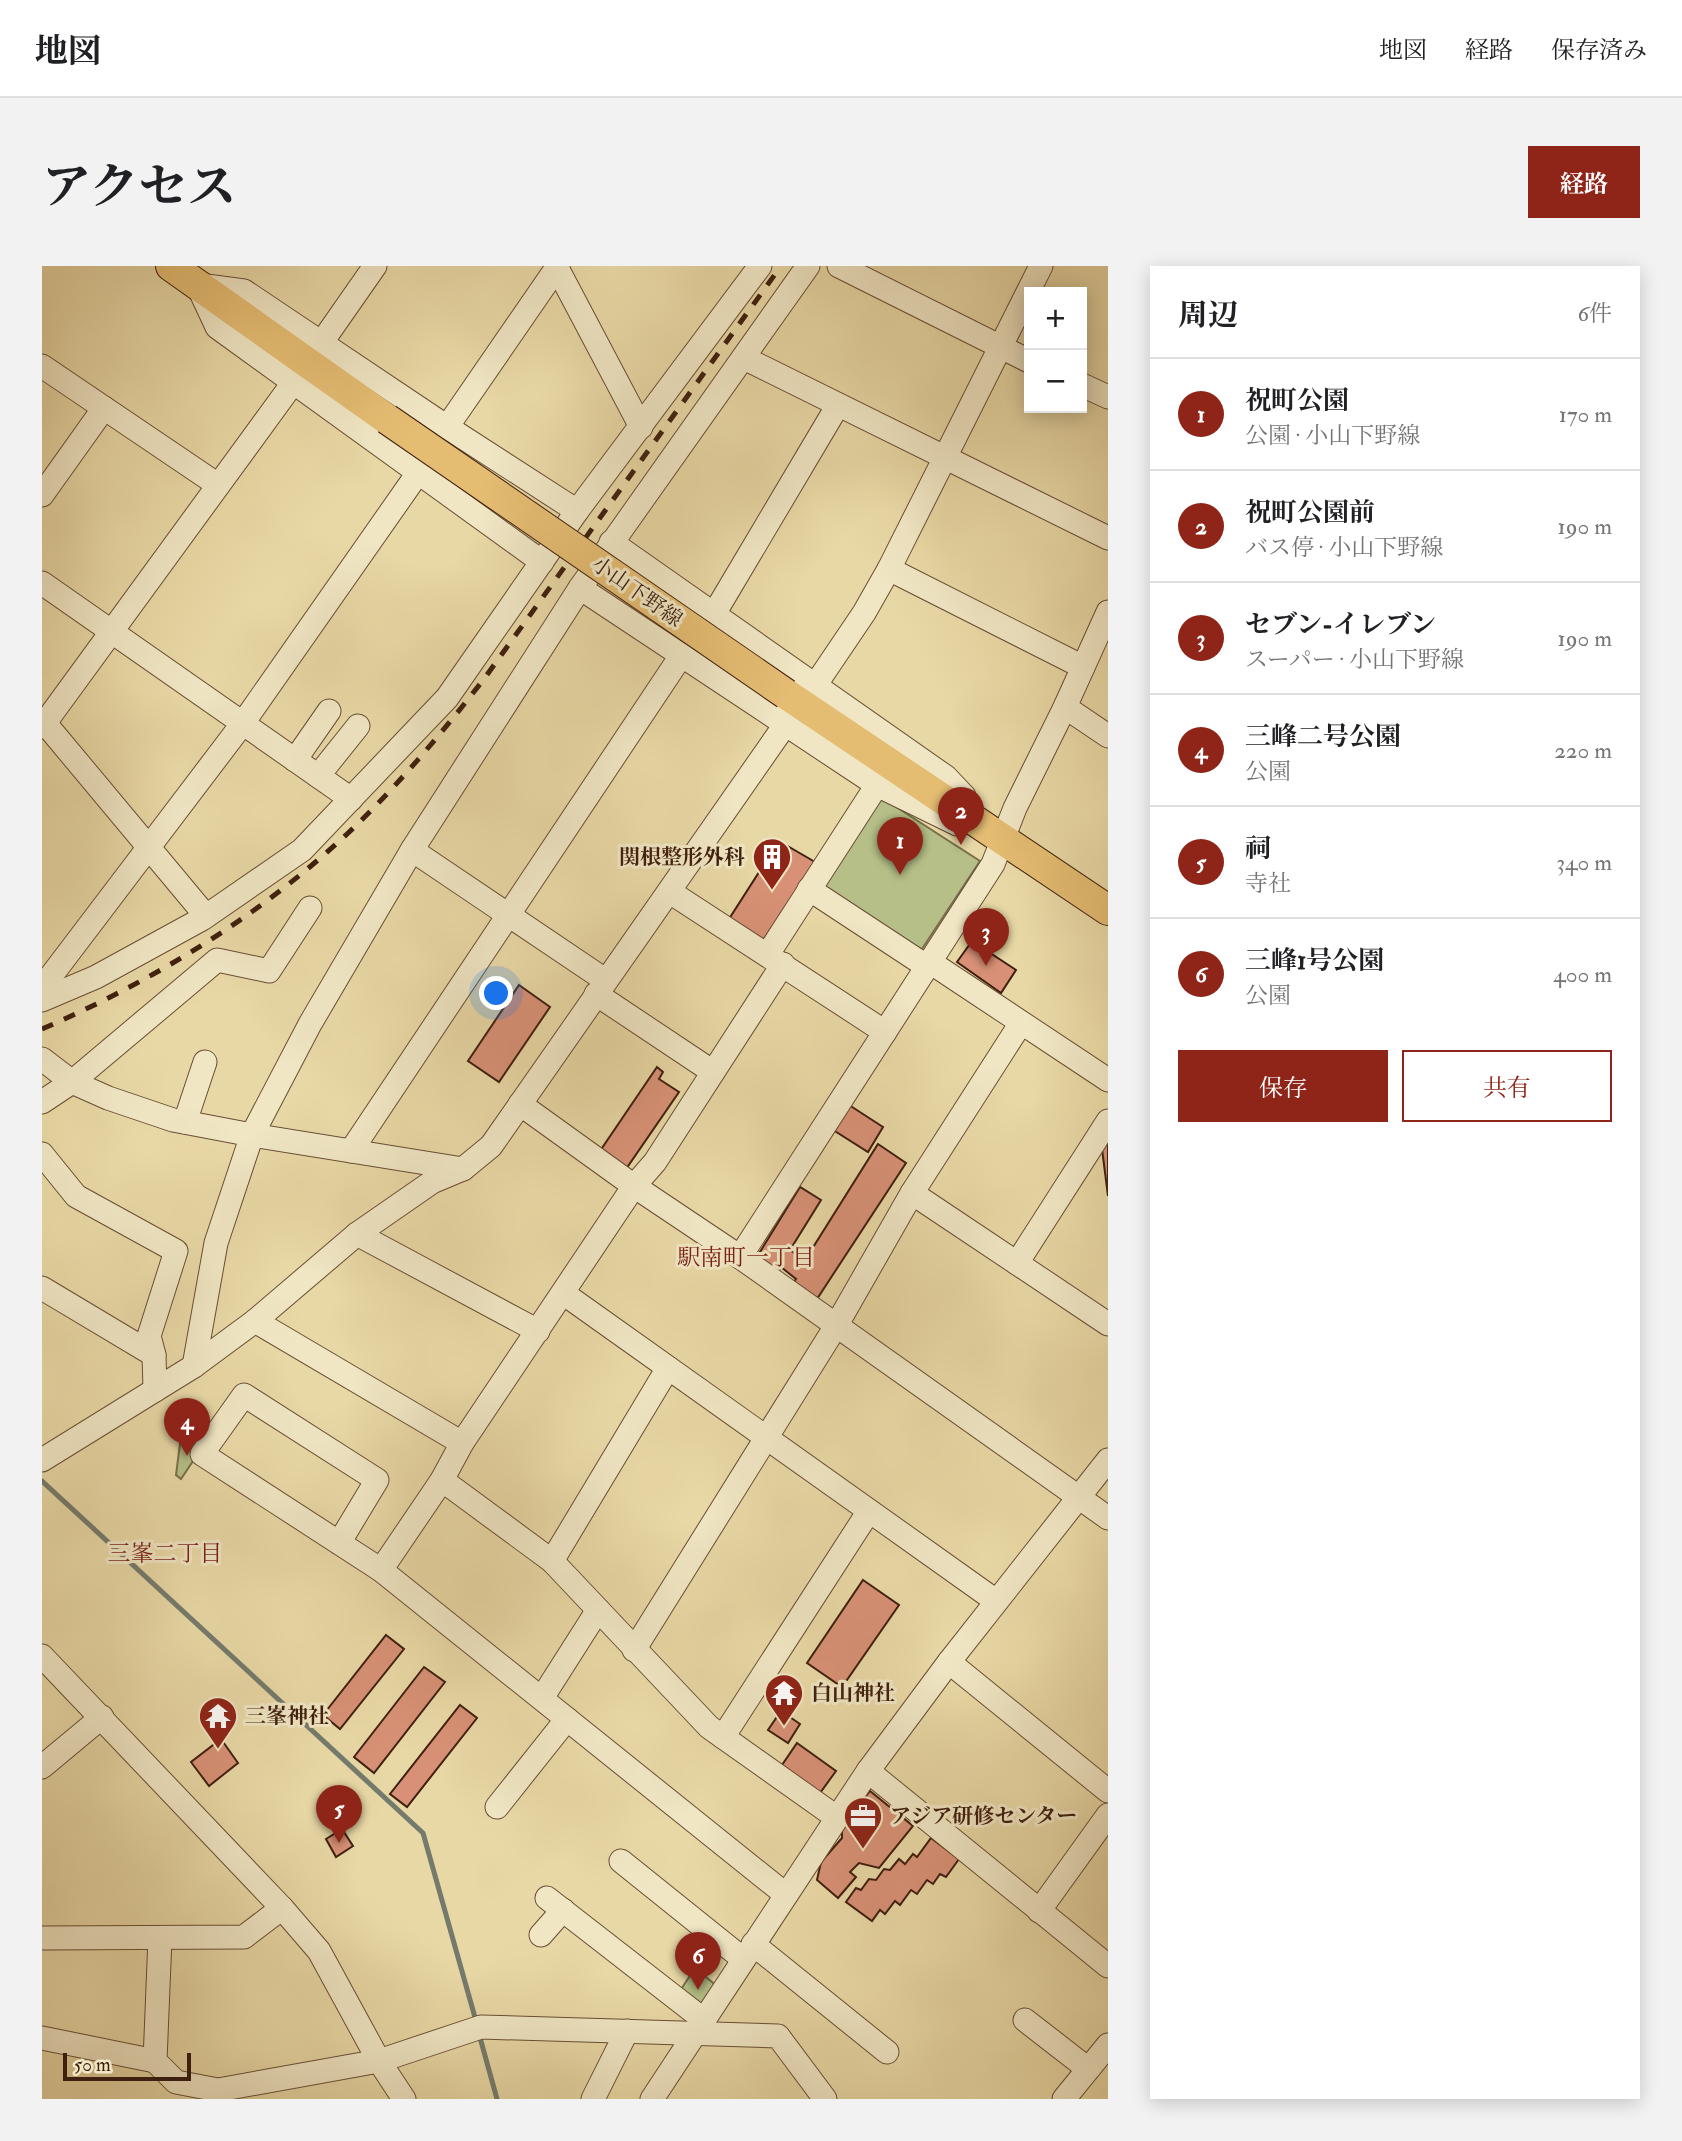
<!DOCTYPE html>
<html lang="ja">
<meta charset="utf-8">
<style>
:root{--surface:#fff;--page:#f2f2f2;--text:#202124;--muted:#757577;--line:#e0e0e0;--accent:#8f2418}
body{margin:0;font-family:"IM FELL Double Pica","Noto Serif JP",serif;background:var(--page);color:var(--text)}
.controls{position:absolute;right:21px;top:21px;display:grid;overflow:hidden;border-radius:0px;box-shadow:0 4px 18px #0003}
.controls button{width:63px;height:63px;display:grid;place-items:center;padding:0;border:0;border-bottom:2px solid var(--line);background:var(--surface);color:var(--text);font:35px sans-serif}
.scale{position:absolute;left:21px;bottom:18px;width:128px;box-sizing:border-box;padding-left:7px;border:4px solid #3f1f0e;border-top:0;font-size:19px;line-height:24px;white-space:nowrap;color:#3f1f0e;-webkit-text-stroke:5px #f0e6c4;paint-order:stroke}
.you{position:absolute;left:455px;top:728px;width:24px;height:24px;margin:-18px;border:5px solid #fff;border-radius:50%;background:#1a73e8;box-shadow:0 0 0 10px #1a73e833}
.badge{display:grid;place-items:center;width:46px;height:46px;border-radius:50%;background:var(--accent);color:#fff;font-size:23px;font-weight:700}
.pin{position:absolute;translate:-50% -58px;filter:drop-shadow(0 2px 4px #0008)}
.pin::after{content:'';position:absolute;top:37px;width:24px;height:21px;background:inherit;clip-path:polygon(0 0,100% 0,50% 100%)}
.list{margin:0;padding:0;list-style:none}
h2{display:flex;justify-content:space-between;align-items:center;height:91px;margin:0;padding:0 28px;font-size:30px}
h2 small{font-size:23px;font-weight:400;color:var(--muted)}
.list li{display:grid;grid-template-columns:46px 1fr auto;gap:21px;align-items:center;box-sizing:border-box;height:112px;padding:0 28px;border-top:2px solid var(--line)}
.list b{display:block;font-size:26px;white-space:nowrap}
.list p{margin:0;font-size:23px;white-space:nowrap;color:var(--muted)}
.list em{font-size:23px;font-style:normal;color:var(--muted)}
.actions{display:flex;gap:14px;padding:21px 28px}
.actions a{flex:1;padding:16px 0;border:2px solid var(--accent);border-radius:0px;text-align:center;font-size:24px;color:var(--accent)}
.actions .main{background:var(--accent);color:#fff}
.map{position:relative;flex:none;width:1066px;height:1833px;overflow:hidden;border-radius:0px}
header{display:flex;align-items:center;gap:42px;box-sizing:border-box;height:98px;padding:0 35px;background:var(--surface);border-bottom:2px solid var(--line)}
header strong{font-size:33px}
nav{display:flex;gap:38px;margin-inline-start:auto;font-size:24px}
.intro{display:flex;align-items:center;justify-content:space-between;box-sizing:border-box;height:168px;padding:0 42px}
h1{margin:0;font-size:49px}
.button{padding:18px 32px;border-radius:0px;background:var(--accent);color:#fff;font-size:24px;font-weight:700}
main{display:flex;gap:42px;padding:0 42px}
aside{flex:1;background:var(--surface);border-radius:0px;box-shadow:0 4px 18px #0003}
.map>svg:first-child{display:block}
.green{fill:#b5bf87;stroke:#7a6f4a;stroke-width:2}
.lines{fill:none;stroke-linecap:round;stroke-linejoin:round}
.stream{stroke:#747b6d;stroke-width:5}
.building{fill:#d89176;stroke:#3f1f0e;stroke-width:2}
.minor-casing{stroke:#694d34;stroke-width:25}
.major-casing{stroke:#3f1f0e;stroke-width:32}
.minor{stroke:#f0e6c4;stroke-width:23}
.major{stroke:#e4bc72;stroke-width:30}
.rail{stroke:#3f1f0e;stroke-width:5;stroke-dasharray:12 12;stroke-linecap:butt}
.major-bridge-casing{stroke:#3f1f0e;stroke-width:32;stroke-linecap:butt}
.major-bridge{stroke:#e4bc72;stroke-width:30}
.labels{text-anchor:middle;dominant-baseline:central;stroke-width:6;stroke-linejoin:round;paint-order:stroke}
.street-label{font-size:21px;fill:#3f1f0e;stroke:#f0e6c4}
.poi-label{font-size:21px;font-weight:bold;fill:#3f1f0e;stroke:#f0e6c4;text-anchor:start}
.neighbourhood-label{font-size:23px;fill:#7a1f14;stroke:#f0e6c4}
</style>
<header>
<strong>地図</strong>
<nav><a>地図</a><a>経路</a><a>保存済み</a></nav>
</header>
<div class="intro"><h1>アクセス</h1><a class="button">経路</a></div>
<main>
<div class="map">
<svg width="1066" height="1833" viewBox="0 0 1066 1833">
<rect width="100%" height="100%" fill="#e8d8a5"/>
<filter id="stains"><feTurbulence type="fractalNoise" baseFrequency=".00286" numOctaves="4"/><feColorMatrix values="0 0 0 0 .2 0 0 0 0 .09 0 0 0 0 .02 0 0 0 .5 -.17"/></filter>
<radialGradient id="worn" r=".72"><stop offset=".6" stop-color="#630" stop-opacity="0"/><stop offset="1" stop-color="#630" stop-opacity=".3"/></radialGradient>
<!-- green -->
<g class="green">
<path d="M837,530l101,65 -62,94 -98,-67z"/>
<path d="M141,1154l26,17 -28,42 -5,-4z"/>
<path d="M653,1702l23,19 -17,24 -23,-17z"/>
</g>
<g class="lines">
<!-- stream -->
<g class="stream">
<path d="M0,1215l381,352 53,188"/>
<path d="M437,1768l18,65"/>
</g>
</g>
<!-- building -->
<g class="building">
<path d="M737,575l36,21 -53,80 -33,-23z"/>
<path d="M930,675l44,29 -15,23 -44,-31z"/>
<path d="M477,719l31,22 -51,75 -31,-21z"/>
<path d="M615,801l6,5 -4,7 20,13 -53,77 -26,-18z"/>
<path d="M804,837l37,24 -15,25 -38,-24z"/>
<path d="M1066,866v64l-7,-55z"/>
<path d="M836,878l28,19 -91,139 -24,-16 5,-7 -15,-12 -5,8 -21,-15 45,-73 21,13 -31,50 15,10z"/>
<path d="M821,1314l36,25 -57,82 -35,-24z"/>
<path d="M344,1369l18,14 -64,80 -17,-14z"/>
<path d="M382,1401l21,15 -71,91 -20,-16z"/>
<path d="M418,1439l17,13 -70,89 -17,-13z"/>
<path d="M739,1445l19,13 -12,19 -20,-13z"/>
<path d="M179,1473l17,24 -29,23 -18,-24z"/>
<path d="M755,1477l39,28 -16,22 -38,-28z"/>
<path d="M828,1525l43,35 -34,42 -20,-5 -9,9 6,5 -18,21 -21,-18 4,-18 21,-24v-12z"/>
<path d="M300,1563l11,17 -17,11 -10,-18z"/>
<path d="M889,1572l28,21 -13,18 -6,-3 -7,10 -6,-4 -10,14 -6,-4 -11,15 -5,-4 -10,13 -5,-4 -8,11 -26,-19 10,-14 5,2 8,-11 7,1 8,-11 6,1 9,-11 6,5 8,-10 4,3z"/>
</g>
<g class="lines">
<!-- minor casing -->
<g class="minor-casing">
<g id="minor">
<path d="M514,0l85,161"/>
<path d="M797,0l190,95"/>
<path d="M155,18l20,43 325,235"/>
<path d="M157,19l45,6 203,136 130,84"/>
<path d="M280,76l53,-76"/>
<path d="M702,92l364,180"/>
<path d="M0,100l176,119"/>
<path d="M1040,119l26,12"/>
<path d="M405,161l111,-161"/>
<path d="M0,229l62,-87"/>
<path d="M847,303l194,98"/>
<path d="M0,317l309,216"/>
<path d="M538,322l297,197 80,39 17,-4 -10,-24 -18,-19 -335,-235"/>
<path d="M1066,346l-43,95 -50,101 -22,56 -253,393 368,261"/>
<path d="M672,348l124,-209"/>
<path d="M774,418l48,-71 25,-44 152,-303"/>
<path d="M1023,441l43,29"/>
<path d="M3,457l161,193"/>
<path d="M0,461l251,-344"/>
<path d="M253,494l34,-49"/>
<path d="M276,510l40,-50"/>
<path d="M370,584l193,130"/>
<path d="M767,623l111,73h10l178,118"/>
<path d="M628,626l215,140"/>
<path d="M726,688l109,-169"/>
<path d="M0,728l9,-18 192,-253 175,-250"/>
<path d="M554,728l117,78"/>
<path d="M0,734l54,-23 106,-58 100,-69 145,-152 130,-187 183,-245"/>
<path d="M0,793l30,23 36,16 65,22 79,15 211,34"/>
<path d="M0,836l30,-20 145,-122 52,11 41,-63"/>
<path d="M478,838l114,82 106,71"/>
<path d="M143,856l20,-60"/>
<path d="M309,885l330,-495"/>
<path d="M0,888l34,42 100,55 -27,85 5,19 1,35"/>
<path d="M870,927l196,131"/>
<path d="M315,968l181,97"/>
<path d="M975,997l91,-142"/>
<path d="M0,1022l112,67"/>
<path d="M521,1027l433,308"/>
<path d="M213,1055l207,122"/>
<path d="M152,1100l22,-123 36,-108 58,-111 102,-174 168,-262 228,-322"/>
<path d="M0,1194l152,-94 61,-45 102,-87 75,-52 31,-13 28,-23 294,-421"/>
<path d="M400,1214l110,81 157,166 127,90"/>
<path d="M297,1277l38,-63 -133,-85 -42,59 179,116 404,324"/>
<path d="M510,1295l116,-193"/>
<path d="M339,1304l61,-90 20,-37 172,-257 21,-24 128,-198"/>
<path d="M592,1384l202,-324 76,-133 109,-170"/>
<path d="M0,1390l240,252 37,43 60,110 25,38"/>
<path d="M907,1396l159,129"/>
<path d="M500,1432l56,-88"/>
<path d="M681,1471l146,-226"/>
<path d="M0,1501l60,-50"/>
<path d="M826,1505l240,195"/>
<path d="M455,1541l70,-88"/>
<path d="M579,1595l122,98"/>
<path d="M505,1632l157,122"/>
<path d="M997,1645l69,-96"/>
<path d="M499,1669l22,-25"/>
<path d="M0,1672l202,-1 38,-29"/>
<path d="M118,1672l-5,123 21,21 42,8 161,-29 102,-34 297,9 47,63"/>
<path d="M711,1678l134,108"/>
<path d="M983,1754l63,49"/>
<path d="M0,1772l113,23"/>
<path d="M551,1833l34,-68"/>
<path d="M610,1833l216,-328 81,-109 159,-202"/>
<path d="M1022,1833l44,-54"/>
</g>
</g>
<!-- major casing -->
<g class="major-casing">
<g id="major">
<path d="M129,0l216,153"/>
<path d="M744,428l322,216"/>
</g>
</g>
<!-- minor -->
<use href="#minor" class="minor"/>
<!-- major -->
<use href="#major" class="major"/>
<!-- rail -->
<path class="rail" d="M0,763c111,-48 216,-112 304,-194 51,-48 95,-101 138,-156l297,-413"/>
<!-- major-bridge casing -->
<g class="major-bridge-casing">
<path id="major-bridge" d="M345,153l399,275"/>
</g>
<!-- major-bridge -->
<use href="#major-bridge" class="major-bridge"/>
</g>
<!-- icons -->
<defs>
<g id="building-pin" transform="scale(2.0125)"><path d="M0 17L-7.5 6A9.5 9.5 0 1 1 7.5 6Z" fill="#8f2418" stroke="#f0e6c4"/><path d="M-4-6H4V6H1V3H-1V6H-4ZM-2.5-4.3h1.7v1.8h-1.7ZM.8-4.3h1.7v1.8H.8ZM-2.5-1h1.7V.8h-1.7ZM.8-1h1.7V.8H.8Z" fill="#fff"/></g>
<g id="temple-pin" transform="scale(2.0125)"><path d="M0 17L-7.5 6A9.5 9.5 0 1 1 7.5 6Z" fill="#8f2418" stroke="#f0e6c4"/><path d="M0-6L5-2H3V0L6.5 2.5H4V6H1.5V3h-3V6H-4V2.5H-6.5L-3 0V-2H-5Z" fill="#fff"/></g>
<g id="office-pin" transform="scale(2.0125)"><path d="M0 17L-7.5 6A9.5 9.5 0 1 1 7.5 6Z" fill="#8f2418" stroke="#f0e6c4"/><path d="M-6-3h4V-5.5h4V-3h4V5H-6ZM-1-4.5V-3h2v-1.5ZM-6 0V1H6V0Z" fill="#fff"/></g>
</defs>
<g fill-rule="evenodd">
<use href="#building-pin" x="730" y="591"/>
<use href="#temple-pin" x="742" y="1427"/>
<use href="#temple-pin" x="176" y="1450"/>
<use href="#office-pin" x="821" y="1550"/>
</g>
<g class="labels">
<!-- street labels -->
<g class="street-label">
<text transform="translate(595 326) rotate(35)">小山下野線</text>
</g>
<!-- poi labels -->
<g class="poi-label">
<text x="703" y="591" text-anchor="end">関根整形外科</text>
<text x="769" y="1427">白山神社</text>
<text x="203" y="1450">三峯神社</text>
<text x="848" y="1550">アジア研修センター</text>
</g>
<!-- neighbourhood labels -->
<g class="neighbourhood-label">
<text x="704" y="991">駅南町一丁目</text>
<text x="123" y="1287">三峯二丁目</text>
</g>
</g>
<rect width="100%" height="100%" filter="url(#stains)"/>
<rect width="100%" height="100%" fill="url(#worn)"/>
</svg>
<div class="controls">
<button>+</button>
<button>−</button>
</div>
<div class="scale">50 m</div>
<div class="you"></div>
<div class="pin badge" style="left:858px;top:609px">1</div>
<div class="pin badge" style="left:919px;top:579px">2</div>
<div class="pin badge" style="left:944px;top:700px">3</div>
<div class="pin badge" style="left:145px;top:1190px">4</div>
<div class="pin badge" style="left:297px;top:1577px">5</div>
<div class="pin badge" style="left:656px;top:1724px">6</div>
</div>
<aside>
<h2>周辺<small>6件</small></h2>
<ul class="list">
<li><span class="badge">1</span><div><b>祝町公園</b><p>公園 · 小山下野線</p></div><em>170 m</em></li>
<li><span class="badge">2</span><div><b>祝町公園前</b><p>バス停 · 小山下野線</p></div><em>190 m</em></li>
<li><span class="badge">3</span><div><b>セブン-イレブン</b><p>スーパー · 小山下野線</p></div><em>190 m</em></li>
<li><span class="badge">4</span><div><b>三峰二号公園</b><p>公園</p></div><em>220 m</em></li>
<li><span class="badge">5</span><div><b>祠</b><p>寺社</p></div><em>340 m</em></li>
<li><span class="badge">6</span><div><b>三峰1号公園</b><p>公園</p></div><em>400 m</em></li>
</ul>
<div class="actions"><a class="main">保存</a><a>共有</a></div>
</aside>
</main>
